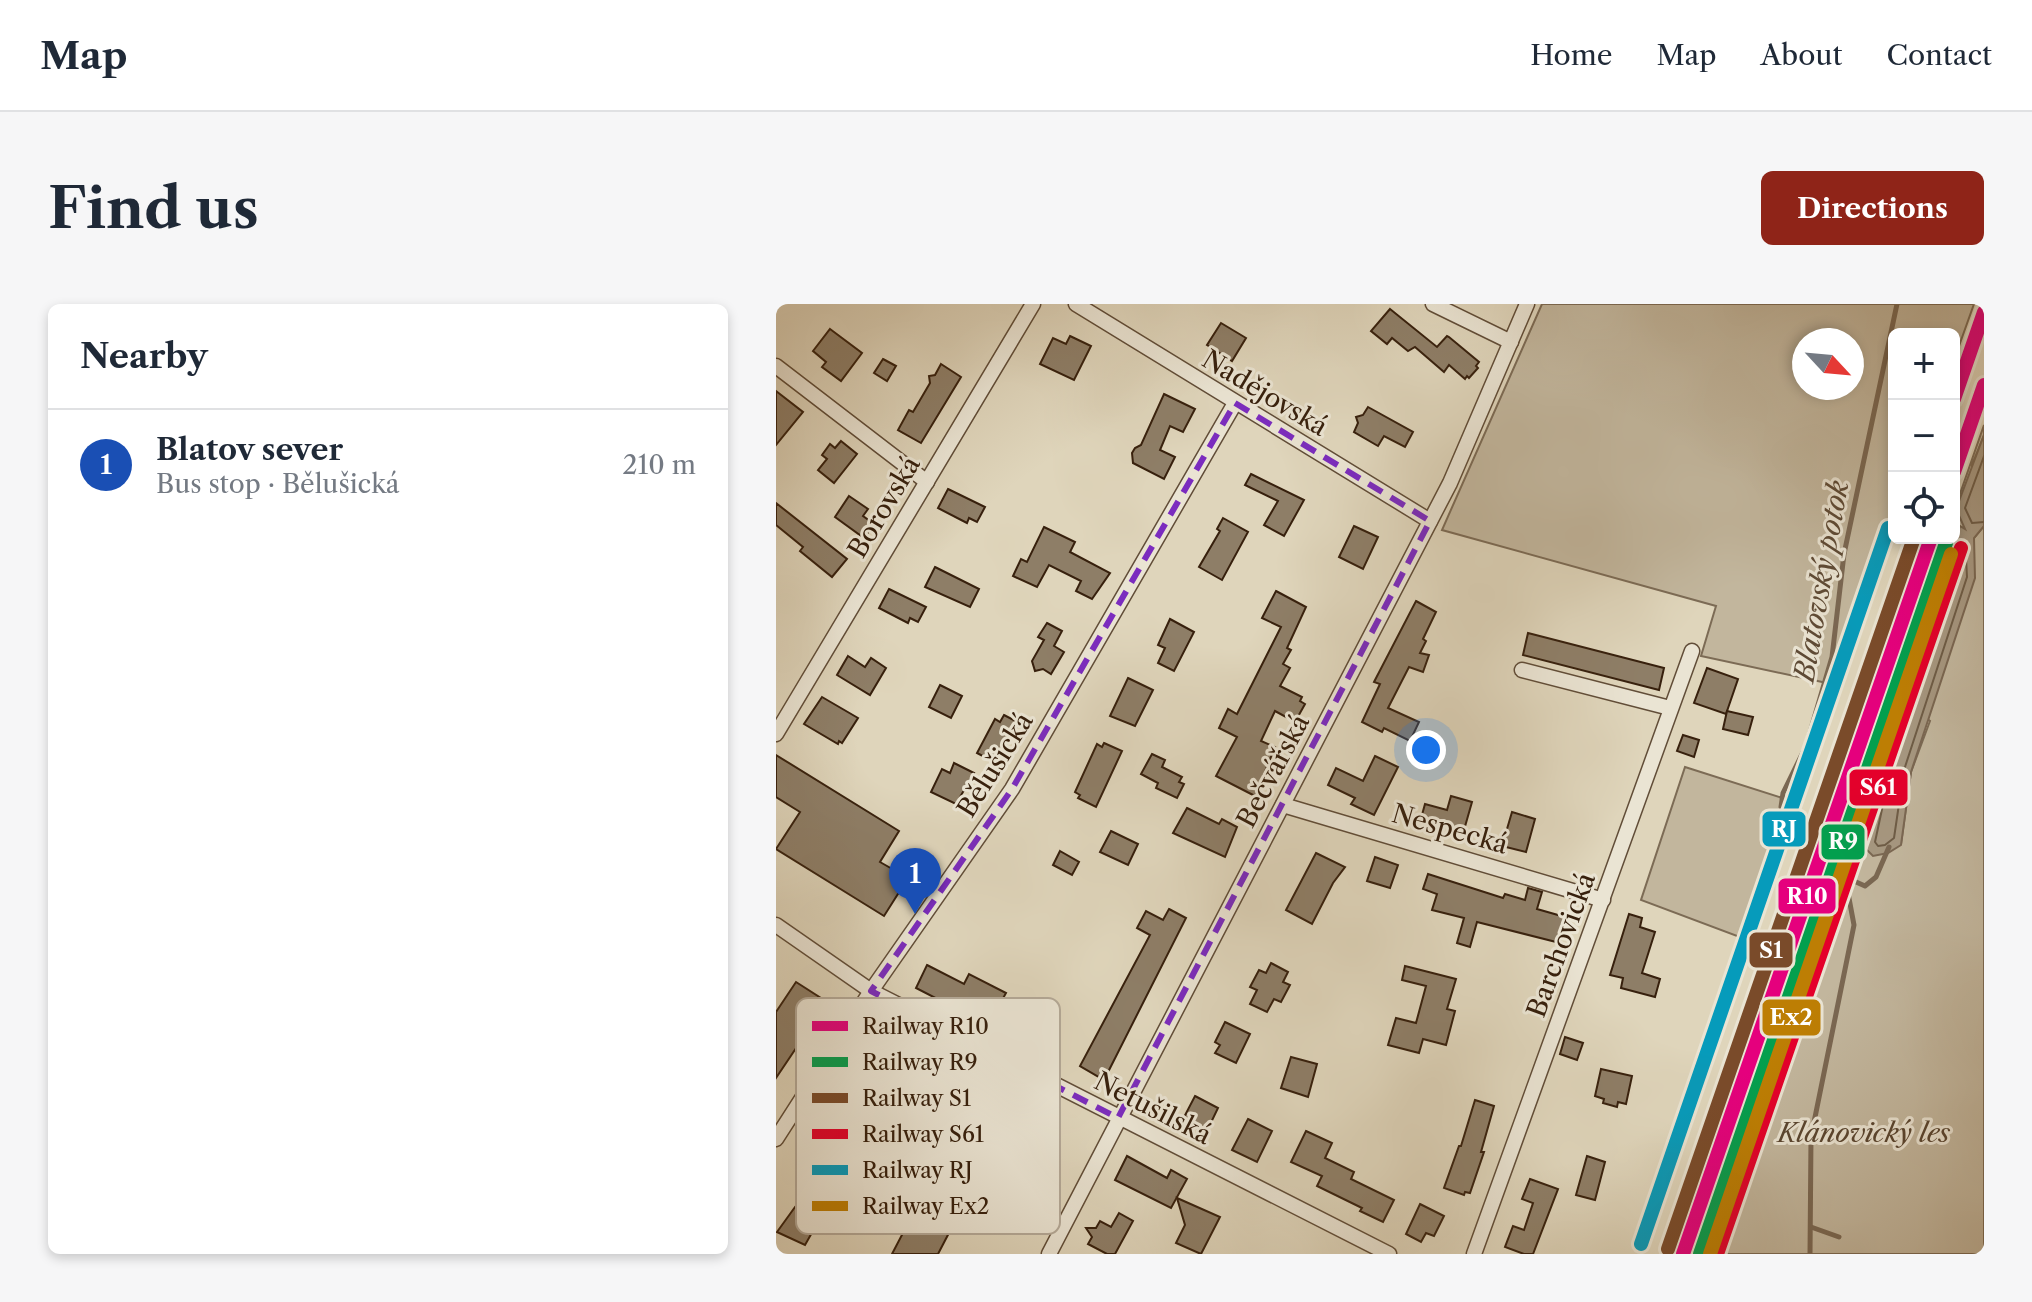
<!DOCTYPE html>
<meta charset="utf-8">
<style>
:root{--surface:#fff;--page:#f6f6f7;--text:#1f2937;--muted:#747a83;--line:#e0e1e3;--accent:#8f2418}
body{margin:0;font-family:"Libre Caslon Text",serif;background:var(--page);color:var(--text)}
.controls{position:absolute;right:24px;top:24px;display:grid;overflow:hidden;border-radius:12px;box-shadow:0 4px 12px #0003}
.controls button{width:72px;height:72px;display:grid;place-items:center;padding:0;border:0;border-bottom:2px solid var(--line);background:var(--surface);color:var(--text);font:40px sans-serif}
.compass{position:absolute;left:1016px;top:24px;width:72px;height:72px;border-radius:50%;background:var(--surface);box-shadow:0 4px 12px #0003;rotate:116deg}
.you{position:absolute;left:650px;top:446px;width:28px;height:28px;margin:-20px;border:6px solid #fff;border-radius:50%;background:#1a73e8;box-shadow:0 0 0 12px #1a73e833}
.badge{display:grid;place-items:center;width:52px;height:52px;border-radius:50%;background:var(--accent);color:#fff;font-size:26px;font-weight:700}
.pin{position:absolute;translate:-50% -66px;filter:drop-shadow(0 2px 4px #0008)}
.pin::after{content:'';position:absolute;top:42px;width:28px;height:24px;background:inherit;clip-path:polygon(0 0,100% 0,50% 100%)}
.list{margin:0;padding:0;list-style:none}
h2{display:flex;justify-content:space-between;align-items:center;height:104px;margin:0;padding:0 32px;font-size:34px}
h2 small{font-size:26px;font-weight:400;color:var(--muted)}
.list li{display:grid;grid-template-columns:52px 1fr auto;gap:24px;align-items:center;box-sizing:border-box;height:112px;padding:0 32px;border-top:2px solid var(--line)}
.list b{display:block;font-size:30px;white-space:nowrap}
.list p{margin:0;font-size:26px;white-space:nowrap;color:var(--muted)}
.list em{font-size:26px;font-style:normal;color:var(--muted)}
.icon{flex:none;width:44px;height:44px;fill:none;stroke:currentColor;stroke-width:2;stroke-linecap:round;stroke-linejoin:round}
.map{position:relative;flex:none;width:1208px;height:950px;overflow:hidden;border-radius:12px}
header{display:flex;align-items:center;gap:48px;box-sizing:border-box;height:112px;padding:0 40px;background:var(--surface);border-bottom:2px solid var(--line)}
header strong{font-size:38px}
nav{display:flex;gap:44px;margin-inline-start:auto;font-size:28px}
.intro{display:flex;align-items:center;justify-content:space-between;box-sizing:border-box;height:192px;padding:0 48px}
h1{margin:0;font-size:56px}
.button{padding:20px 36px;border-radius:12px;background:var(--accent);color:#fff;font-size:28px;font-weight:700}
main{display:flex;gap:48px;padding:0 48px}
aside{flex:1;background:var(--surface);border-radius:12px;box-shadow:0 4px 12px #0003}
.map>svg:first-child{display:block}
.green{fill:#c2b69d;stroke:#7c6b55;stroke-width:2;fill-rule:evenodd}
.water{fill:#a69780;stroke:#7a6752;stroke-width:2}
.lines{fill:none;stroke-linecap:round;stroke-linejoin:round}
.shore{stroke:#6e5c46;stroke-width:2}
.stream{stroke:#7a6752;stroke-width:5}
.building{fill:#8e7e67;stroke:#37200d;stroke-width:2}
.minor-casing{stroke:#614d38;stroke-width:17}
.minor{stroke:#eae4d3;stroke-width:14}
.rail-1-casing{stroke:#eae4d3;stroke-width:20}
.rail-2-casing{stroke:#eae4d3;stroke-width:20}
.rail-3-casing{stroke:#eae4d3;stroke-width:20}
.rail-4-casing{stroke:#eae4d3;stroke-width:20}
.rail-5-casing{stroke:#eae4d3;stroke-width:20}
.rail-6-casing{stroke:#eae4d3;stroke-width:20}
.rail-1{stroke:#e5007d;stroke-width:14}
.rail-2{stroke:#039f4e;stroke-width:14}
.rail-3{stroke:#7a4b2a;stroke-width:14}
.rail-4{stroke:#e4002b;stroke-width:14}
.rail-5{stroke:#069bbb;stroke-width:14}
.rail-6{stroke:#bd7e04;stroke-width:14}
.marked{fill:none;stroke:#7b2cbf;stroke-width:6;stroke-dasharray:16 10;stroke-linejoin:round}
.labels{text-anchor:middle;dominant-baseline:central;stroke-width:6;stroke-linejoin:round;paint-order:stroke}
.street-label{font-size:26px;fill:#37200d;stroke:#eae4d3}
.park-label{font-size:26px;font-style:italic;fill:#5a4631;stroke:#eae4d3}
.water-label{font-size:28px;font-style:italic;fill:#5e4a35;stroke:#eae4d3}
.key{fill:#eae4d3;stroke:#b4a998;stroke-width:2}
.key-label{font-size:22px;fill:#37200d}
.line-badge{stroke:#eae4d3;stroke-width:3}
.badge-label{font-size:22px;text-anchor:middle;font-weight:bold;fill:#fff}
</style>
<header>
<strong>Map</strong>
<nav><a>Home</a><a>Map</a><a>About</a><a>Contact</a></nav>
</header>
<div class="intro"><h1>Find us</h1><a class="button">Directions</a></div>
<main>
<aside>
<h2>Nearby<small></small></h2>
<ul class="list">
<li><span class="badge" style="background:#1a4fb4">1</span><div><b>Blatov sever</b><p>Bus stop · Bělušická</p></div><em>210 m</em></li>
</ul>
</aside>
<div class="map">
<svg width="1208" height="950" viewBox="0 0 1208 950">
<rect width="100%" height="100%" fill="#dfd5bb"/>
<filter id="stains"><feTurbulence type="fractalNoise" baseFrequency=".0025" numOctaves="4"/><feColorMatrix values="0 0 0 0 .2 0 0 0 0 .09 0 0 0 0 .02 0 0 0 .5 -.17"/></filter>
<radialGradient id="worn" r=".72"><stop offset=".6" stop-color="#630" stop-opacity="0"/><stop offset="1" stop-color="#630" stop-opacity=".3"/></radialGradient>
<!-- green -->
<g class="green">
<path d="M766,0h432l-20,56v-26h-60v200l-53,152 -140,-30 15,-50 -274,-76zM1076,36v48h-48v-48z"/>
<path d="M1208,121v10l-12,30 2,73 10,-12v728h-288l249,-716h9v-27zM1127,399l27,18 -19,51 -10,72 -36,3 23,-105z"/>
<path d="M909,463l113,36 -53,136 -104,-39z"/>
</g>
<!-- water -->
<path class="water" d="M1208,131v91l-10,12 1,40 -64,194 -10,73 -13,8 -15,3 -8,-8 23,-106 72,-216 5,3 -9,-20z"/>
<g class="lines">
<!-- shore -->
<g class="shore">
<path d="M1208,152l-19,52 7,15 12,-1"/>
<path d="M1185,251l5,3 1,19 -63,193 -10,68 -9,7 -7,1 -3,-4 21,-98z"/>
</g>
<!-- stream -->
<g class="stream">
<path d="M1069,573l20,9 11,-9 13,-30"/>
<path d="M1035,923l28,10"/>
<path d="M1034,950l1,-117 43,-212 -9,-48 4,-17c-15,-29 -46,-32 -68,-53l2,-14 23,-47 26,-89 12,-103 53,-250"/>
</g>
</g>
<!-- building -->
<g class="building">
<path d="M614,5l47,38 10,-11 2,1 30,25 -3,4 2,2 -9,10 -2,-2 -2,3 -16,-14 -5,7 -29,-25 -7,4 -16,-13 -5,6 -16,-13z"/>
<path d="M445,19l25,15 -14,23 -25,-16z"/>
<path d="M54,25l32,24 -21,28 -19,-14 4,-5 -13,-11z"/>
<path d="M294,32l21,10 -17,34 -34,-16 13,-26 13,6z"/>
<path d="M107,55l13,7 -9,15 -13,-8z"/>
<path d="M165,60l20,13 -40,66 -23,-13 11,-20 4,2 17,-29 -1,-7 6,-1z"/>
<path d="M0,87l27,21 -27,33z"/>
<path d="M388,90l31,15 -12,23 -13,-6 -10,24 15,7 -11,22 -31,-16 -1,-10 3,-5 6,-3z"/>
<path d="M592,103l45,25 -8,15 -21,-11 -6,10 -24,-14 4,-9 -2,-6 7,-2z"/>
<path d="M65,137l16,13 -23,29 -16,-13 9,-11 -5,-4 8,-11 5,4z"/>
<path d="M475,170l53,26 -20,36 -20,-11 14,-24 -33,-16z"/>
<path d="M172,185l37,18 -8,15 -8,-4 -2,5 -29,-15z"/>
<path d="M73,192l19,13 -5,7 11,8 -10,14 -29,-21z"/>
<path d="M0,199l71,56 -15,18 -32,-26 3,-4 -27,-22z"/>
<path d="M447,214l25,14 -26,48 -23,-13 21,-36 -3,-2z"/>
<path d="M578,222l24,11 -15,32 -24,-12z"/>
<path d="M268,223l31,15 -5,10 40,21 -18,26 -16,-8 5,-10 -32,-16 -12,22 -24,-11 8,-17 6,3z"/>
<path d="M159,263l44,22 -9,18 -45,-20z"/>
<path d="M113,285l37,18 -8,15 -8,-4 -2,5 -29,-15z"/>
<path d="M500,287l30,16 -19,41 4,2 -8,14 7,4 -10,18 22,11 -2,4 5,3 -10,18 -20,-11 -14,30 14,6 -20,49 -39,-20 21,-39 -18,-9 9,-19 9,5 44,-87 -19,-9z"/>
<path d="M640,297l20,11 -13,27 3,2 -6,12 9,2 -6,17 -14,-5 -21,41 31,14 -9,19 -26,-13 -2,4 -20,-10 18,-38 -6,-2z"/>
<path d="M394,315l24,13 -20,39 -16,-8 7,-15 -7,-3z"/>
<path d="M271,319l15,8 -8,15 10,6 -13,22 -8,-5 -8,2 -3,-10 12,-21 -6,-3z"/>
<path d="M752,329l136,35 -5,22 -136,-35z"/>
<path d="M72,352l17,11 6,-9 15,10 -16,27 -33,-20z"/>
<path d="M931,364l31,11 -12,35 -32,-11z"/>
<path d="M352,374l25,12 -18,36 -25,-10z"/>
<path d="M164,381l22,11 -11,22 -22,-11z"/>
<path d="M46,393l36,21 -16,25 -3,-2 -1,3 -34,-20z"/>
<path d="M951,407l26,6 -5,18 -25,-6z"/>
<path d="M228,411l15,8 -23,40 -19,-10 18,-34 5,3z"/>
<path d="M907,431l16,5 -5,17 -17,-6z"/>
<path d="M328,439l18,8 -26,56 -18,-9 2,-3 -5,-3 22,-48 5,3z"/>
<path d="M376,450l13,6 -3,7 20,10 -3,5 5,2 -7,14 -21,-10 2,-5 -17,-9z"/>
<path d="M0,451l123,76 -19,31 28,16 -24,38 -108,-67 24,-37 -24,-15z"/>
<path d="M599,452l23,11 -24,48 -23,-11 4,-6 -27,-13 8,-17 27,13z"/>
<path d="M178,459l20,10 -18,31 -25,-12 11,-23 8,4z"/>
<path d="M675,492l21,6 -8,28 -25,-7 -1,4 -18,-5 5,-18 22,6z"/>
<path d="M411,504l32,16 3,-5 15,8 -12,30 -52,-24z"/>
<path d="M736,508l23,7 -9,33 -24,-6z"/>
<path d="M335,527l27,13 -10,21 -28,-13z"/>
<path d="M284,547l19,11 -7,13 -19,-10z"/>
<path d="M540,549l29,14 -12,16 -21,41 -26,-14z"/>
<path d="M599,553l23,8 -8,23 -23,-7z"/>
<path d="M652,570l75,24 2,-4 20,6 3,-12 14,4 -5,17 28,8 -5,26 -83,-21 -7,25 -13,-4 7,-25 -32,-8 5,-16 -14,-5z"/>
<path d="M393,605l17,9 -82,162 -24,-14 70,-131 -13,-7 9,-17 17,9z"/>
<path d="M853,610l13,4 -2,9 15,5 -13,41 18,6 -5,18 -34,-9 2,-10 -13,-3z"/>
<path d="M495,659l17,9 -5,10 7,3 -9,17 -7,-3 -7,13 -17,-8 7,-14 -7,-3 9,-17 7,3z"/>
<path d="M151,661l37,19 5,-10 37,19 -5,9 37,20 -11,23 -111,-57z"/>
<path d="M629,662l51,13 -9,30 8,2 -9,34 -23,-6 -4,14 -31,-8 8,-27 20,5 10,-37 -24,-6z"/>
<path d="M20,678l28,18 -5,6 4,2 -47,70v-66z"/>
<path d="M449,718l25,12 -14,29 -21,-10 5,-8 -5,-3z"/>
<path d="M789,733l18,6 -6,17 -17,-6z"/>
<path d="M515,753l26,7 -9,33 -27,-9z"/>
<path d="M825,765l31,7 -6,28 -8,-2 -1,5 -14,-4 1,-4 -9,-3z"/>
<path d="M419,792l23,12 -12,25 -24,-12z"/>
<path d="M699,796l19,6 -13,46h3l-14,41 -5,-1 -1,3 -20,-7 15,-42h2z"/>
<path d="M472,815l24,12 -15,31 -25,-12z"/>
<path d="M530,827l26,12 -7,15 29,14 -3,7 43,21 -11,22 -23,-11 2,-3 -45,-22 5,-10 -31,-14z"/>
<path d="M351,852l40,22 4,-8 16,9 -16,29 -56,-28z"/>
<path d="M811,852l18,6 -10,38 -19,-5z"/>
<path d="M754,875l28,10 -25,65h-9l-19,-7 8,-21 11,4 9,-27 -11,-4z"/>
<path d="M401,894l43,19 -19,37 -25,-11 9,-18z"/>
<path d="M644,900l24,12 -10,20 -8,-3 -5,9 -15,-8z"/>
<path d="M141,902l28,15 -2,3 8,5 -13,25h-46z"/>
<path d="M19,903l23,15 -13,23 -28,-13z"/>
<path d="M343,909l14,8 -18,33h-8l-19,-10 4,-7 -6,-9h10l4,-7 11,6z"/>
</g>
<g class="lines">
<!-- minor casing -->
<g class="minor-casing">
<g id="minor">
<path d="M300,0l354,217"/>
<path d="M657,0l78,38"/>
<path d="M0,62l151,116"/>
<path d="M746,366l148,38"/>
<path d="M0,430l257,-430"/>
<path d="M507,501l320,95"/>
<path d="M0,621l95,66 518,263"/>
<path d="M0,835l95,-148 141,-202 223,-386"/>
<path d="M273,950l401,-771 77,-179"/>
<path d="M698,950l218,-603"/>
</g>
</g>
<!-- minor -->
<use href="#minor" class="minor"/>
<!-- rail-1 casing -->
<g class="rail-1-casing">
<g id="rail-1">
<path d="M1178,95l30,-87"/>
<path d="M1178,168l30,-87"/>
<path d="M907,950l248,-716"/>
</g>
</g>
<!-- rail-2 casing -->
<g class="rail-2-casing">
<path id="rail-2" d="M924,950l246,-711"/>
</g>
<!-- rail-3 casing -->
<g class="rail-3-casing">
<path id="rail-3" d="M892,945l246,-711"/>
</g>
<!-- rail-4 casing -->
<g class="rail-4-casing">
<path id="rail-4" d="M941,950l244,-706"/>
</g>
<!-- rail-5 casing -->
<g class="rail-5-casing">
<path id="rail-5" d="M865,940l247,-716"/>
</g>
<!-- rail-6 casing -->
<g class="rail-6-casing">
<path id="rail-6" d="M934,950l241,-700"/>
</g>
<!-- rail-1 -->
<use href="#rail-1" class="rail-1"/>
<!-- rail-2 -->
<use href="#rail-2" class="rail-2"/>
<!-- rail-3 -->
<use href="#rail-3" class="rail-3"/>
<!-- rail-4 -->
<use href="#rail-4" class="rail-4"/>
<!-- rail-5 -->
<use href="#rail-5" class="rail-5"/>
<!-- rail-6 -->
<use href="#rail-6" class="rail-6"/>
</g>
<!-- marked area -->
<path class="marked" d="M459,99l195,118 -312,597 -247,-127 141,-202z"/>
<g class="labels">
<!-- street labels -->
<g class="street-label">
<text transform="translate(489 89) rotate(31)">Nadějovská</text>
<text transform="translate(108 203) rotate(-59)">Borovská</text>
<text transform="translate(219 461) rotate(-58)">Bělušická</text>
<text transform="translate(497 467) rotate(-62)">Bečvářská</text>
<text transform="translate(674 525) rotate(16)">Nespecká</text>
<text transform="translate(785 641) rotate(-70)">Barchovická</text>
<text transform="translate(377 804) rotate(27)">Netušilská</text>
</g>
<!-- park labels -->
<g class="park-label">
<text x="1088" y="829">Klánovický les</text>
</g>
<!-- water labels -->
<g class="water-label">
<text transform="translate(1045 277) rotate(-80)">Blatovský potok</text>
</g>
</g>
<!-- legend -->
<rect x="20" y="694" width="264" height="236" rx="12" class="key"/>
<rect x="36" y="717" width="36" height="10" fill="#e5007d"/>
<rect x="36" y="753" width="36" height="10" fill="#039f4e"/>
<rect x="36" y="789" width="36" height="10" fill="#7a4b2a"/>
<rect x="36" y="825" width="36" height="10" fill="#e4002b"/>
<rect x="36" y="861" width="36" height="10" fill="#069bbb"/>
<rect x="36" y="897" width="36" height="10" fill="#bd7e04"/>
<g class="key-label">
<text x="86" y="730">Railway R10</text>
<text x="86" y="766">Railway R9</text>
<text x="86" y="802">Railway S1</text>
<text x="86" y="838">Railway S61</text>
<text x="86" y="874">Railway RJ</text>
<text x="86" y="910">Railway Ex2</text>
</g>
<g class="line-badge">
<rect x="1072" y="464" width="61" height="39" rx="8" fill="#e4002b"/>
<rect x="985" y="506" width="46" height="38" rx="8" fill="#069bbb"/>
<rect x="1044" y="519" width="46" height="38" rx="8" fill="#039f4e"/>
<rect x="1001" y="573" width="60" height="38" rx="8" fill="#e5007d"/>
<rect x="972" y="627" width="46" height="38" rx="8" fill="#7a4b2a"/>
<rect x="985" y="694" width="61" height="39" rx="8" fill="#bd7e04"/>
</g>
<g class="badge-label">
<text x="1102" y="491">S61</text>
<text x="1008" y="533">RJ</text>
<text x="1067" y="545">R9</text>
<text x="1031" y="600">R10</text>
<text x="995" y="654">S1</text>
<text x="1015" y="721">Ex2</text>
</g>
<rect width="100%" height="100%" filter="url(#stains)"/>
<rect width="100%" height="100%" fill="url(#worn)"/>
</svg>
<div class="controls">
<button>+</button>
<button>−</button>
<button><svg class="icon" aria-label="locate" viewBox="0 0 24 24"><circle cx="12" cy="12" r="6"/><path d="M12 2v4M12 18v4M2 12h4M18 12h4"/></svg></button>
</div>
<svg class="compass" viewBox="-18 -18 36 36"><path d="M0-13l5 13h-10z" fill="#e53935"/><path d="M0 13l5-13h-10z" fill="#747a83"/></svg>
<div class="you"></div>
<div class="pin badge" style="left:139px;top:610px;background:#1a4fb4">1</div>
</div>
</main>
